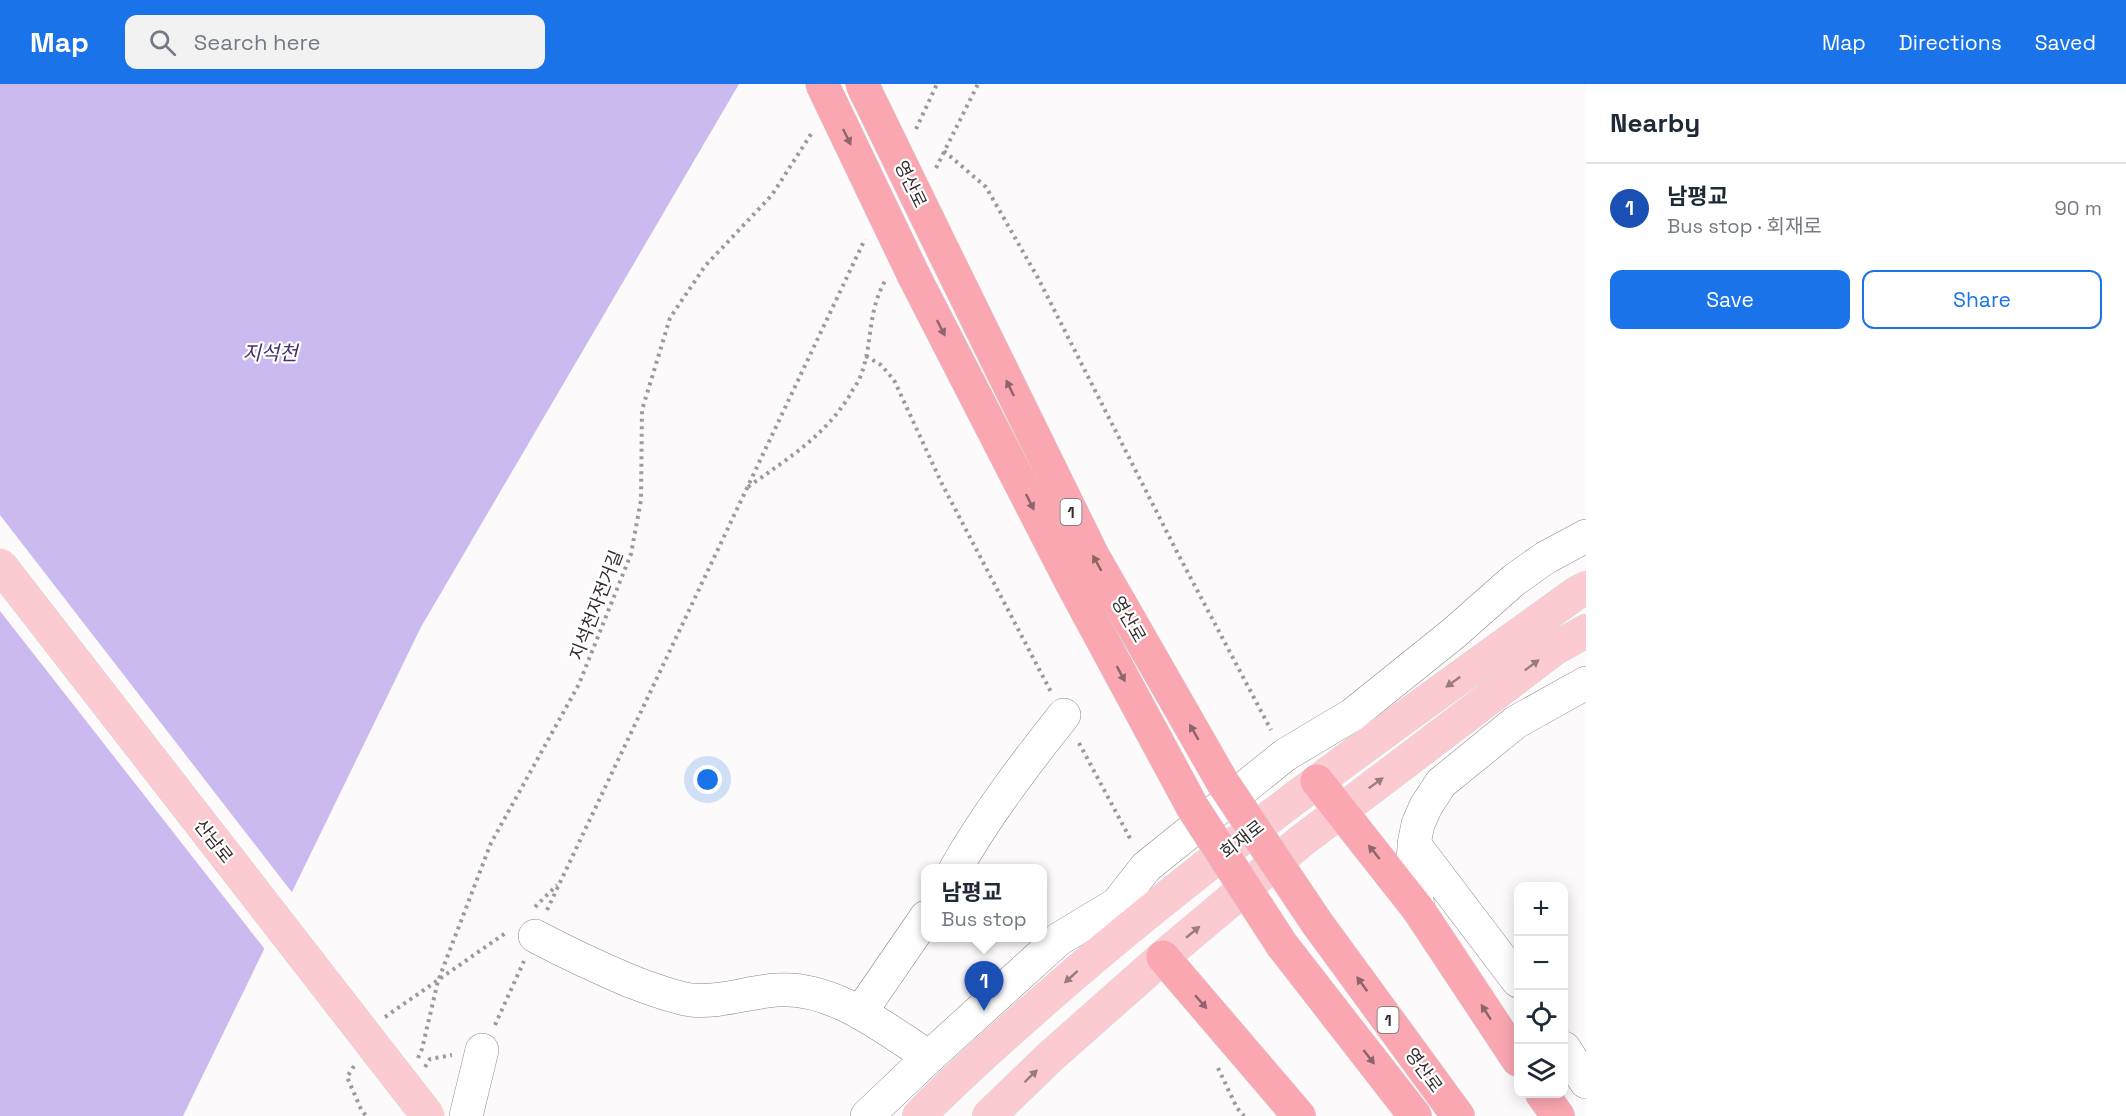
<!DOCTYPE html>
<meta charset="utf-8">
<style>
:root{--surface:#fff;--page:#f2f2f3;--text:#1f2937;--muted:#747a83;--line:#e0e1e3;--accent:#1a73e8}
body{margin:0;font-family:"Space Grotesk","Noto Sans KR",sans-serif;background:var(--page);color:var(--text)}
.controls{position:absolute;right:18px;bottom:18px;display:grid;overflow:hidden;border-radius:12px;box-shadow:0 3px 15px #0003}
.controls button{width:54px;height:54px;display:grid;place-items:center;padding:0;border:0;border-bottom:2px solid var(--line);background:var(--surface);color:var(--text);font:30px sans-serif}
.you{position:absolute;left:708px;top:696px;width:21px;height:21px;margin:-15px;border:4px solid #fff;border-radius:50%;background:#1a73e8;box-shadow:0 0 0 9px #1a73e833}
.badge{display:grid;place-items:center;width:39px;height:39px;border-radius:50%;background:var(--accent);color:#fff;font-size:20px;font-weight:700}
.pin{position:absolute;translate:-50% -50px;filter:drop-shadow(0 2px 3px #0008)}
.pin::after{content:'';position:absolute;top:32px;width:21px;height:18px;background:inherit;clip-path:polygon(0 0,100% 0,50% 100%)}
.popup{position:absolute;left:921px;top:780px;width:126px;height:78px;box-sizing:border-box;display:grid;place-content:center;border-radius:12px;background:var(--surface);filter:drop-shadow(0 2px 4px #0005);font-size:20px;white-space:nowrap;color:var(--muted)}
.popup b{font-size:22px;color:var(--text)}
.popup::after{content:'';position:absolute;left:50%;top:100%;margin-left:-12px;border:12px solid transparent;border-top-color:var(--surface)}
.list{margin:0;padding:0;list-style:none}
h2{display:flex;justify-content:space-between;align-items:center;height:78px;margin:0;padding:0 24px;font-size:26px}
h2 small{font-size:20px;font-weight:400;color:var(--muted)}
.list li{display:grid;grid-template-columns:39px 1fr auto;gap:18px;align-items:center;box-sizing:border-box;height:90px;padding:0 24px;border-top:2px solid var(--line)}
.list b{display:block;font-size:22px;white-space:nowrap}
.list p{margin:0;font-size:20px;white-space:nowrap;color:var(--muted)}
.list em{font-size:20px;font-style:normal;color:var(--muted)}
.actions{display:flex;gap:12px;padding:18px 24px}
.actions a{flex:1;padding:14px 0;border:2px solid var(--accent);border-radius:12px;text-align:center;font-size:21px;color:var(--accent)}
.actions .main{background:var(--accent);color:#fff}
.icon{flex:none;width:33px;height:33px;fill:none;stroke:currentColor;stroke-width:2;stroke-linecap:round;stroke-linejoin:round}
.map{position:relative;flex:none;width:1586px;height:1032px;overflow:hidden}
header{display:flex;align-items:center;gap:36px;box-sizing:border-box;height:84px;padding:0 30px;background:var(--accent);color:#fff}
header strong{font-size:28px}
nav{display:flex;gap:33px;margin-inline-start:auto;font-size:21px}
.search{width:420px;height:54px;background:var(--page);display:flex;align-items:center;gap:15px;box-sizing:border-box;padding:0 21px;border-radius:12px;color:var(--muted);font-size:22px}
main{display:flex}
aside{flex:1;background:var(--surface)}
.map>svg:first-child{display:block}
.water{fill:#cabaf0}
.pier{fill:#fdfafb}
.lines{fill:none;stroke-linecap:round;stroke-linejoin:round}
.minor-casing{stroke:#92848b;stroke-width:34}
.major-casing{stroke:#d6d5d6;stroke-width:34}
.highway-casing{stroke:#d6d5d6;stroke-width:34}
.path{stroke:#9e999b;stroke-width:4;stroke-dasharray:3 4.5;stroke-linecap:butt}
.minor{stroke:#fff;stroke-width:33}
.major{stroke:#fccad1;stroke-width:33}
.highway{stroke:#faa7b2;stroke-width:33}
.major-bridge-casing{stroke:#d6d5d6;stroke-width:34;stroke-linecap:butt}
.highway-bridge-casing{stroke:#d6d5d6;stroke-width:34;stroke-linecap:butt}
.major-bridge{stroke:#fccad1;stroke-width:33}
.highway-bridge{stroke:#faa7b2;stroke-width:33}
.oneway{fill:#8d646a}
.oneway2{fill:#987c80}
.labels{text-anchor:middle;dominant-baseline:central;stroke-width:4.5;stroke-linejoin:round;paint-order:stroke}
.shield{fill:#fff;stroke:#706c6e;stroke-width:1.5}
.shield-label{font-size:16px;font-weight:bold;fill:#332d30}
.street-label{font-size:18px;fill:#332d30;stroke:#fff}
.water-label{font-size:20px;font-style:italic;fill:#462f6e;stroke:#fff}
</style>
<header>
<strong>Map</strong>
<div class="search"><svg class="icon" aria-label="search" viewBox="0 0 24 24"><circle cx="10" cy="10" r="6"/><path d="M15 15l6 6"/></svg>Search here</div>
<nav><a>Map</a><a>Directions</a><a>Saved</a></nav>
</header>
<main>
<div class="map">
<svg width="1586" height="1032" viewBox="0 0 1586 1032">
<rect width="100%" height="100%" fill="#fdfafb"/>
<!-- water -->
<path class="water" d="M0,0h739l-318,543 -238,489h-183z"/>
<!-- pier -->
<path class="pier" d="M0,431l294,380 -27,57 -267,-341z"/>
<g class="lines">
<!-- minor casing -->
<g class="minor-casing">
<g id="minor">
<path d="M1414,760l104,137"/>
<path d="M956,784c31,-54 69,-104 108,-153"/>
<path d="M1117,820l29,-37 139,-112 67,-40 102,-82 60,-53 31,-22 41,-22"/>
<path d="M1418,825l-5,-50 2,-20 3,-15 8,-18 15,-23 75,-61 70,-39"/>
<path d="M535,852c32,17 62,31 95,45 19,7 41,16 61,19 29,3 57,-8 86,-10 56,-4 107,38 152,67"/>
<path d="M860,929l66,-96"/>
<path d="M1564,964l22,34"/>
<path d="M466,1032l16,-66"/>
<path d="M867,1032l62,-59 130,-118 58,-35 -1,23"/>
</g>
</g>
<!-- major casing -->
<g class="major-casing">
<g id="major">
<path d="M919,1032c39,-40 81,-77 123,-114 168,-148 352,-277 533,-408l11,-6"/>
<path d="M989,1032l61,-59 113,-100 137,-115 254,-193 32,-18"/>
</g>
</g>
<!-- highway casing -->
<g class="highway-casing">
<g id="highway">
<path d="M934,148l159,324 130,227"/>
<path d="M914,192l156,304 123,228"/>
<path d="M1317,697l101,128 100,151"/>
<path d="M1317,839l141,193"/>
<path d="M1282,861l133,171"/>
<path d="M1163,873l136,159"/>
<path d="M1542,1010l16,22"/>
</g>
</g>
<!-- path -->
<g class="path">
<path d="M916,45l21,-45"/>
<path d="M944,67l42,36 52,91 139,274 94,178"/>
<path d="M936,84l42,-84"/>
<path d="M866,272l15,9 13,15 48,104 109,208"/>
<path d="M748,403c40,-29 75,-49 102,-92 3,-7 9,-13 11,-20 12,-32 6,-62 24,-94"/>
<path d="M1079,659l53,99"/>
<path d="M535,823l22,-22"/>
<path d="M547,826l318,-671"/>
<path d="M385,933l122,-85"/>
<path d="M495,941l29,-64"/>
<path d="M418,974l4,-9 16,-68 53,-138 88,-159 52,-130 10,-54 1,-90 28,-92 35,-52 67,-71 41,-64"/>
<path d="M354,982l-7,11 14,32 5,7"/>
<path d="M425,983l5,-8 22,-4"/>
<path d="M1218,984l19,40 7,8"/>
</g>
<!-- minor -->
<use href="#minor" class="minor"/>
<!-- major -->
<use href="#major" class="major"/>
<!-- highway -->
<use href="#highway" class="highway"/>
<!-- major-bridge casing -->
<g class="major-bridge-casing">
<path id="major-bridge" d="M0,481l428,551"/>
</g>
<!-- highway-bridge casing -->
<g class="highway-bridge-casing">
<g id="highway-bridge">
<path d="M822,0l92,192"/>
<path d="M862,0l72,148"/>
<path d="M1223,699l94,140"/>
<path d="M1193,724l89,137"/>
</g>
</g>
<!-- major-bridge -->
<use href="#major-bridge" class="major-bridge"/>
<!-- highway-bridge -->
<use href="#highway-bridge" class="highway-bridge"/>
</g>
<!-- one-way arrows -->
<defs><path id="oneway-solid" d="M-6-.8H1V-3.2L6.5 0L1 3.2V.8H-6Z" transform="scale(1.5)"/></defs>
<g class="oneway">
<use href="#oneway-solid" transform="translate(847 53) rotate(64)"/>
<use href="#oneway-solid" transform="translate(941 244) rotate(63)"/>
<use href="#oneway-solid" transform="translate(1010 304) rotate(-116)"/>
<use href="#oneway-solid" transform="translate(1030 418) rotate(63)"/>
<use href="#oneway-solid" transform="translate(1097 479) rotate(-119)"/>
<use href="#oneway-solid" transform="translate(1121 590) rotate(62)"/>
<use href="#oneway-solid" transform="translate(1194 648) rotate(-120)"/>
<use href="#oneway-solid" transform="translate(1374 768) rotate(-129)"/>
<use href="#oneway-solid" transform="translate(1362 900) rotate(-126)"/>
<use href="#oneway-solid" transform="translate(1201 918) rotate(49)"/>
<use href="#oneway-solid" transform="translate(1486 928) rotate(-123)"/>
<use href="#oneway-solid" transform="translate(1369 973) rotate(52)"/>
</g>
<g class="oneway2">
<use href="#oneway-solid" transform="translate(1532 581) rotate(-37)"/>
<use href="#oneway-solid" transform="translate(1453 598) rotate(144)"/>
<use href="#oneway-solid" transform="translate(1376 699) rotate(-36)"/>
<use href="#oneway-solid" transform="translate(1193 848) rotate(-40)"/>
<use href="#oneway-solid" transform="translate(1071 893) rotate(138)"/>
<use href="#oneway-solid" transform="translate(1031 992) rotate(-44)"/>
</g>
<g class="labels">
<!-- shield labels -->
<g class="shield">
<rect x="1060.5" y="415" width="21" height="26" rx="4.5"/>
<rect x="1377.5" y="923" width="21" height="26" rx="4.5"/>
</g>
<g class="shield-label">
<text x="1071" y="428">1</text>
<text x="1388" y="936">1</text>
</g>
<!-- street labels -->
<g class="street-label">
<text transform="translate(911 100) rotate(64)">영산로</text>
<text transform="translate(596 521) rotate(-69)">지석천자전거길</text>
<text transform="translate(1129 535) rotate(60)">영산로</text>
<text transform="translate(1242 755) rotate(-38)">회재로</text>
<text transform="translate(214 757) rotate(52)">산남로</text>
<text transform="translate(1424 986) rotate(54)">영산로</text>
</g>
<!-- water labels -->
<g class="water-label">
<text x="270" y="269">지석천</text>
</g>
</g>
</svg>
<div class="controls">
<button>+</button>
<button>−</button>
<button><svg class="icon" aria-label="locate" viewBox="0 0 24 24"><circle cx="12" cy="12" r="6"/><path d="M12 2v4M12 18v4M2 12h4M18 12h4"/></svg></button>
<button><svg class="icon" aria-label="layers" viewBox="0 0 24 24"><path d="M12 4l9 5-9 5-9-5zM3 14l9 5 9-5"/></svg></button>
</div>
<div class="you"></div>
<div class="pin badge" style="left:984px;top:927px;background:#1a4fb4">1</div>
<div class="popup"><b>남평교</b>Bus stop</div>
</div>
<aside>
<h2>Nearby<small></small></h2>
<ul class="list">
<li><span class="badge" style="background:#1a4fb4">1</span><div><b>남평교</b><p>Bus stop · 회재로</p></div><em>90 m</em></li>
</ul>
<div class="actions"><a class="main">Save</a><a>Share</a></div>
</aside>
</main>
